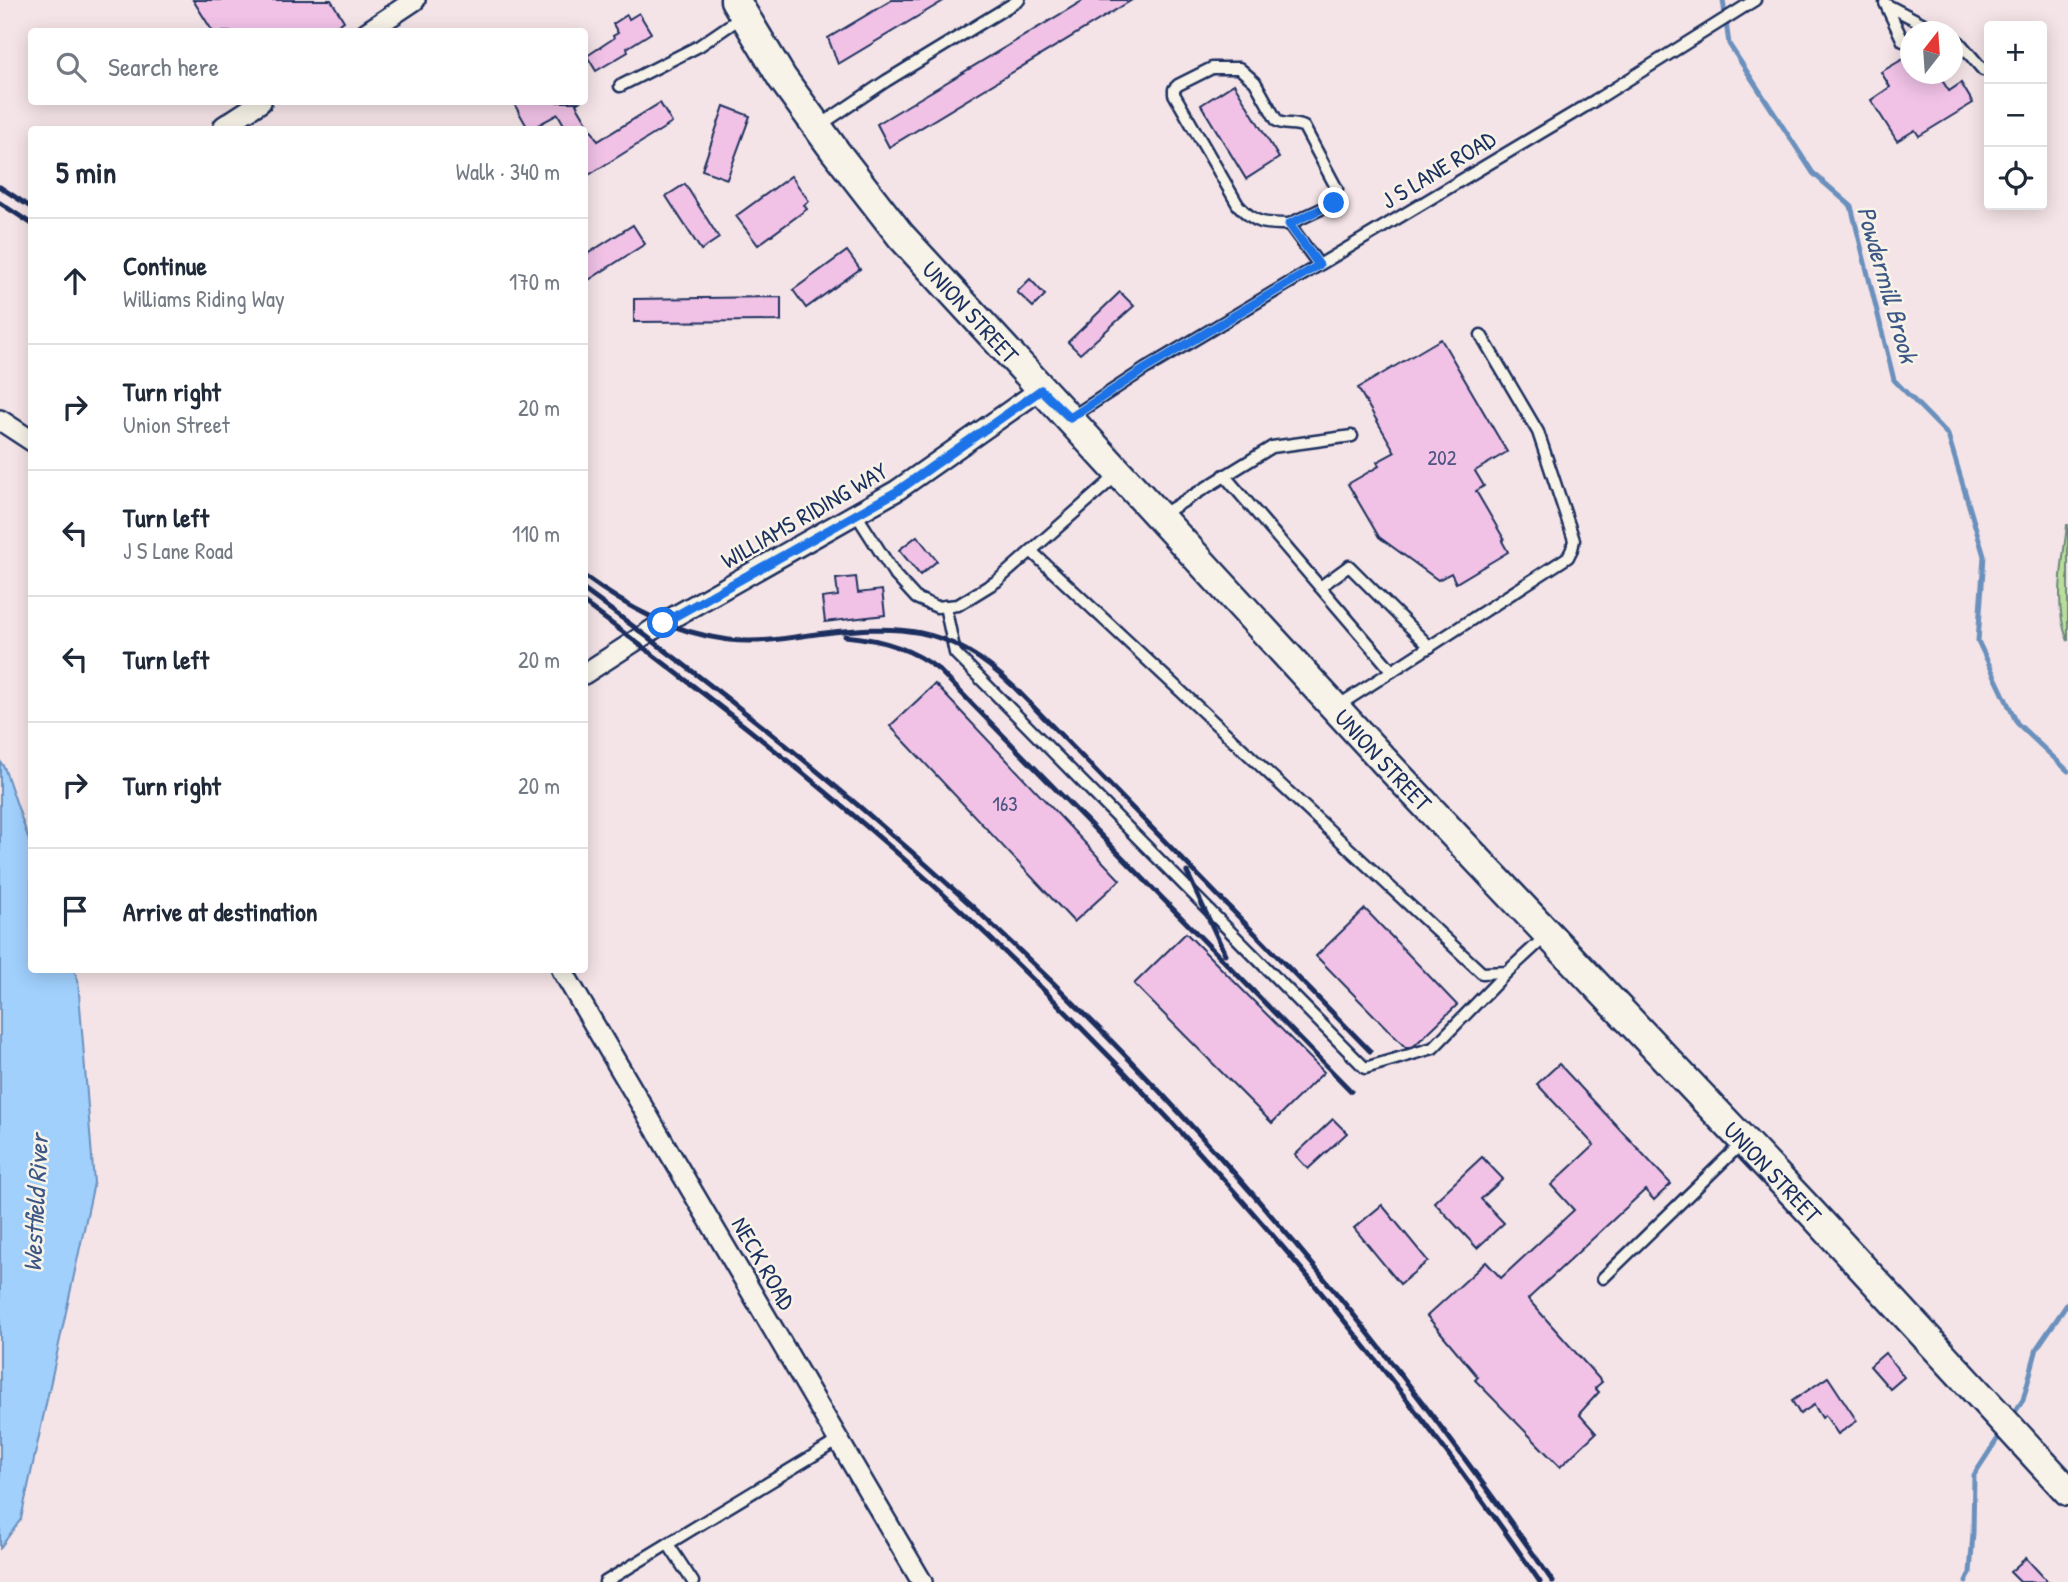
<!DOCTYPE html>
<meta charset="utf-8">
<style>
:root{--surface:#fff;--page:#f2f2f3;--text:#1f2937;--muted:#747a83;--line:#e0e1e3}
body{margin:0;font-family:"Patrick Hand",sans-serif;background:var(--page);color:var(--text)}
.controls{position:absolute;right:21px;top:21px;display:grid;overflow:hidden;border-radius:7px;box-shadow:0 4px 18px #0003}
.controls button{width:63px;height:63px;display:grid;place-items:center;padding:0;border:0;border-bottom:2px solid var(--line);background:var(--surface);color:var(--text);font:35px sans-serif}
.compass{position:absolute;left:1900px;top:21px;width:63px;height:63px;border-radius:50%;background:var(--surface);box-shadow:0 4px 18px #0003;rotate:17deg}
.stop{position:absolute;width:21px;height:21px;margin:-16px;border:5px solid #1a73e8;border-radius:50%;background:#fff}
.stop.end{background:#1a73e8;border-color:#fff;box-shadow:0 2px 7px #0008}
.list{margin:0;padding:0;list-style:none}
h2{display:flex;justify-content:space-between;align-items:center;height:91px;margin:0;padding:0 28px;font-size:30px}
h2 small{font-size:23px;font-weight:400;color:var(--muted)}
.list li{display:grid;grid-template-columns:46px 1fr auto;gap:21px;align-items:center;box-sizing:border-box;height:126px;padding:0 28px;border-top:2px solid var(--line)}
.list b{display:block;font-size:26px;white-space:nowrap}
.list p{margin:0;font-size:23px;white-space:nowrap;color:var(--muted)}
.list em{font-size:23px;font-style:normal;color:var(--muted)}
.icon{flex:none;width:38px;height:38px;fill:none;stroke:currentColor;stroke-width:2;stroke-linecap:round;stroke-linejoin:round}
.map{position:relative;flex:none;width:2068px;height:1582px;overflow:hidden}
.search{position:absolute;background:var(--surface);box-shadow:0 4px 18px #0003;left:28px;top:28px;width:560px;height:77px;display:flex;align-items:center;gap:18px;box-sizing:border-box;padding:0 24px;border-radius:7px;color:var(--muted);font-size:26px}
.panel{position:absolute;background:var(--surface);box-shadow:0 4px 18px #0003;left:28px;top:126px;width:560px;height:847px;border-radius:7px}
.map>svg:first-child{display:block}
.green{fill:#bade99;stroke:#6a867c;stroke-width:2}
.water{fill:#a1d0fd;stroke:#6b90bd;stroke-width:2}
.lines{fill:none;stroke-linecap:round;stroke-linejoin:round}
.stream{stroke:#6b90bd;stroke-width:5}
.building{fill:#f1c2e6;stroke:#1b2f5e;stroke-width:2}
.lane-casing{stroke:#1b2f5e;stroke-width:15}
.street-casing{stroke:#1b2f5e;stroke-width:24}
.secondary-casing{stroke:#1b2f5e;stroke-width:33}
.lane{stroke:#f7f3e8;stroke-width:10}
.street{stroke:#f7f3e8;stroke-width:19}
.secondary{stroke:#f7f3e8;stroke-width:28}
.rail{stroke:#1b2f5e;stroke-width:5}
.route{stroke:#1a73e8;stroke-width:9}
.labels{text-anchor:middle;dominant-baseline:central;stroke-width:5;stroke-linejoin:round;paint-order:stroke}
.number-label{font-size:21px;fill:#505480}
.street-label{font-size:24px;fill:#1b2f5e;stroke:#f7f3e8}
.water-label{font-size:26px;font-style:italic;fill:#3c5786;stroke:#f7f3e8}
</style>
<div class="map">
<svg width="2068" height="1582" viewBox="0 0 2068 1582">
<rect width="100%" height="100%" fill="#f5e4e7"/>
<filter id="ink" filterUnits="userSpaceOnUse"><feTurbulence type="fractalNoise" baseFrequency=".0143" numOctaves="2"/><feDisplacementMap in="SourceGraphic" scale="14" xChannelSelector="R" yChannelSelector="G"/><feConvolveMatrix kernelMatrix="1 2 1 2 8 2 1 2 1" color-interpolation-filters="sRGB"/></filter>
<g filter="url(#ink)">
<!-- green -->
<path class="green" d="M2067,525h1v116c-15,-36 -5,-78 -1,-116z"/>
<!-- water -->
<path class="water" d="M0,761l4,6 27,79 1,124h42l4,10 16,203 -73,336 -21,29z"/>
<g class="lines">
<!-- stream -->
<g class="stream">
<path d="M1723,0l6,44 84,129 38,33 43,174 54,55 36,121 -6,85 39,82 51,48"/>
<path d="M2011,1418l12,-18 14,-52 31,-45"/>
<path d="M1966,1582l4,-9 3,-40 1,-58 28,-43"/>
</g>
</g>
<!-- building -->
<g class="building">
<path d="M193,0h138l13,21 -16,11h-115z"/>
<path d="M892,0h53l-107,64 -10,-26z"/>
<path d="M1084,0h48l-243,147 -12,-23z"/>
<path d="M639,13l12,20 -24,15 1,4 -32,19 -9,-15 27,-18 -1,-2 5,-3 -5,-9 14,-9 2,4z"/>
<path d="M1910,55v19h28l11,17 12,-8 12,20 -54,33 -4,-6 -18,11 -26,-41 19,-13 -9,-15z"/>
<path d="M1234,84l45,74 -33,21 -45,-74z"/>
<path d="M513,102h66l-3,2 22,37 62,-38 12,20 -88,55v-48h-17l-9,-16 -29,16z"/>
<path d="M724,106l26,10 -23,63 -25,-9z"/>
<path d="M791,176l18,25 -5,4 3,4 -49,36 -22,-29z"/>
<path d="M685,184l34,54 -18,12 -35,-54z"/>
<path d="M633,225l12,19 -61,39v-27z"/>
<path d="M847,251l13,18 -54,39 -13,-18z"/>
<path d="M1030,279l15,16 -12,12 -16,-15z"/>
<path d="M1120,292l14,14 -54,48 -12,-12z"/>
<path d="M781,297v24l-147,1v-23z"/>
<path d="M1441,339l66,113 -32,19 9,15 -8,5 28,48 -2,2 6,11 -52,31 -5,-10 -13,7 -59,-43 -31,-53 31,-18 -2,-4 18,-10 -37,-64z"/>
<path d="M917,536l20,25 -17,14 -21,-25z"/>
<path d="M856,577l2,16 24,-3 3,25 -60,7 -3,-24 16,-2 -2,-17z"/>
<path d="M935,684l185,196 -46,42 -184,-196z"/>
<path d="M1365,909l92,96 -43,41 -8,2 -90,-92z"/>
<path d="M1186,933l138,139 -52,51 -138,-139z"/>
<path d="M1559,1064l112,120 -17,16 -9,-10 -117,109 74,83 -7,6 4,4 -20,22 17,19 -36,34 -85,-87 3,-3 -51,-61 59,-54 15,16 73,-68 -23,-25 43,-40 -57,-61z"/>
<path d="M1333,1119l14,14 -39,36 -13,-14z"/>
<path d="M1482,1157l21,22 -22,20 23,24 -27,25 -43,-46z"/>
<path d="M1382,1205l46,56 -28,23 -46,-56z"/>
<path d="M1885,1353l19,24 -14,12 -20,-23z"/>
<path d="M1828,1377l29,44 -19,13 -13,-19 -3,3 -8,-13 -14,9 -8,-13z"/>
<path d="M2026,1558l22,24h-28l-10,-10z"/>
</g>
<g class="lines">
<!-- lane casing -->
<g class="lane-casing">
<g id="lane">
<path d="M1885,3l18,38"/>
<path d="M1887,5l52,27"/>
<path d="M1952,38l7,4 24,28"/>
<path d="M620,86l79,-40 44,-30"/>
<path d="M819,126l67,-45 133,-81"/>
<path d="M1289,224l45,-21 3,-14 -33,-62c-9,-5 -20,-1 -27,-6l-22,-39 -16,-14h-27l-34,17 -4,4v5l64,111c17,19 26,19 51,19l30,41"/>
<path d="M1070,418l75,-49 454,-271 156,-98"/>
<path d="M1224,475l168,196 -56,36"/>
<path d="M856,514l39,61 21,23 21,9 21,-2 39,-24 120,-106"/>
<path d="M1163,514l109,-67 80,-11"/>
<path d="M1031,551l451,422 25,-1 39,-36"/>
<path d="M1320,587l29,-21 81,81"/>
<path d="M945,606l10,47 410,415 68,-20 74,-76"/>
<path d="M1392,671l176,-114 4,-8 2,-9 -36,-108 -57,-97"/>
<path d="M1603,1278l138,-134"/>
<path d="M668,1544l25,38"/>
<path d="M605,1582l234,-142"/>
</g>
</g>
<!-- street casing -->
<g class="street-casing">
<g id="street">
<path d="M367,32l48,-32"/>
<path d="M224,126l37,-24"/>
<path d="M0,420l32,21"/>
<path d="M584,674l79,-51 233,-132 145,-102"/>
<path d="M562,970l360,612"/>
</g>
</g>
<!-- secondary casing -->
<g class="secondary-casing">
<g id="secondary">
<path id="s1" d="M735,0l47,78 53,73 66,85 486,528 424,448 257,279"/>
</g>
</g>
<!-- lane -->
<use href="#lane" class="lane"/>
<!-- street -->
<use href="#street" class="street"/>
<!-- secondary -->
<use href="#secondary" class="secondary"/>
<!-- rail -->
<g class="rail">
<path d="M0,187l32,21"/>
<path d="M0,203l32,21"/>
<path d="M584,576c44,32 90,57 145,64 27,3 53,-1 80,-5 88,-11 138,-13 206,53l355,363"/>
<path d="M584,590c217,158 423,334 604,532 133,144 253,299 365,460"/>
<path d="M584,603c128,95 253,193 370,301 219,204 416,431 586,678"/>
<path d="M845,636c34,3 67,12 94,34l412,421"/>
<path d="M1187,872l38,82"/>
</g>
</g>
</g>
<g class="lines" filter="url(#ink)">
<!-- route -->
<path class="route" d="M663,623l233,-131 145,-102 29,28 75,-49 174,-104 -30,-41 45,-21"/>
</g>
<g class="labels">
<!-- number labels -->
<g class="number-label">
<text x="1442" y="457">202</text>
<text x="1005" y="803">163</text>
</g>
<!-- street labels -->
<g class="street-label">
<text transform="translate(1438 169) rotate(-31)">J S LANE ROAD</text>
<text stroke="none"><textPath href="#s1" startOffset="392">UNION STREET</textPath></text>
<text transform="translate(804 515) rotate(-30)">WILLIAMS RIDING WAY</text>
<text stroke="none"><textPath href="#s1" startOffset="1001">UNION STREET</textPath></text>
<text stroke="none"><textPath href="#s1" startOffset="1568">UNION STREET</textPath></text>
<text transform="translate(764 1263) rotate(60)">NECK ROAD</text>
</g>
<!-- water labels -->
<g class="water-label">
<text transform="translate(1888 284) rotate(74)">Powdermill Brook</text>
<text transform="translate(35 1203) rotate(-87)">Westfield River</text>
</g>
</g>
</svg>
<div class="controls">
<button>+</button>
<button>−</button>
<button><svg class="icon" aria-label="locate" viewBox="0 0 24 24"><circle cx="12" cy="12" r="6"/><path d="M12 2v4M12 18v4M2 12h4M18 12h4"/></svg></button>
</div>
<svg class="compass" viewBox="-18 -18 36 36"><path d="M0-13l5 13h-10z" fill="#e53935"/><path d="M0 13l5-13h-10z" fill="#747a83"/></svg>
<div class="stop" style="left:663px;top:623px"></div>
<div class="stop end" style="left:1334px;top:203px"></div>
<div class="search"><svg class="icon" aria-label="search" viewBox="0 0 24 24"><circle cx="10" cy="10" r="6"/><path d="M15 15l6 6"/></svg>Search here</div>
<section class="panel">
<h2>5 min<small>Walk · 340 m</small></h2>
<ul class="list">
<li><svg class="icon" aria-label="ahead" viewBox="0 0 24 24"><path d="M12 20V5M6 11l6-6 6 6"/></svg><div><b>Continue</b><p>Williams Riding Way</p></div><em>170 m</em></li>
<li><svg class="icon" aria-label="right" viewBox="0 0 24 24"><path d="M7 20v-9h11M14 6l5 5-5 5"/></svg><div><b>Turn right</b><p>Union Street</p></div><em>20 m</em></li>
<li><svg class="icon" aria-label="left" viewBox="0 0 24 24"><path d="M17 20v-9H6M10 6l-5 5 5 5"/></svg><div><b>Turn left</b><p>J S Lane Road</p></div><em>110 m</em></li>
<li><svg class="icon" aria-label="left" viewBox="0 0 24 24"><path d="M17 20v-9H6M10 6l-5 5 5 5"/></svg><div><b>Turn left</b></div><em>20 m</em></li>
<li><svg class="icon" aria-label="right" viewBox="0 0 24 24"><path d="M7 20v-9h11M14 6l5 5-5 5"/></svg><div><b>Turn right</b></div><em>20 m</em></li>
<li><svg class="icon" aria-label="arrive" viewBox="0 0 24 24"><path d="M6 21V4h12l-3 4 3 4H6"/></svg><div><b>Arrive at destination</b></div></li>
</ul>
</section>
</div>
